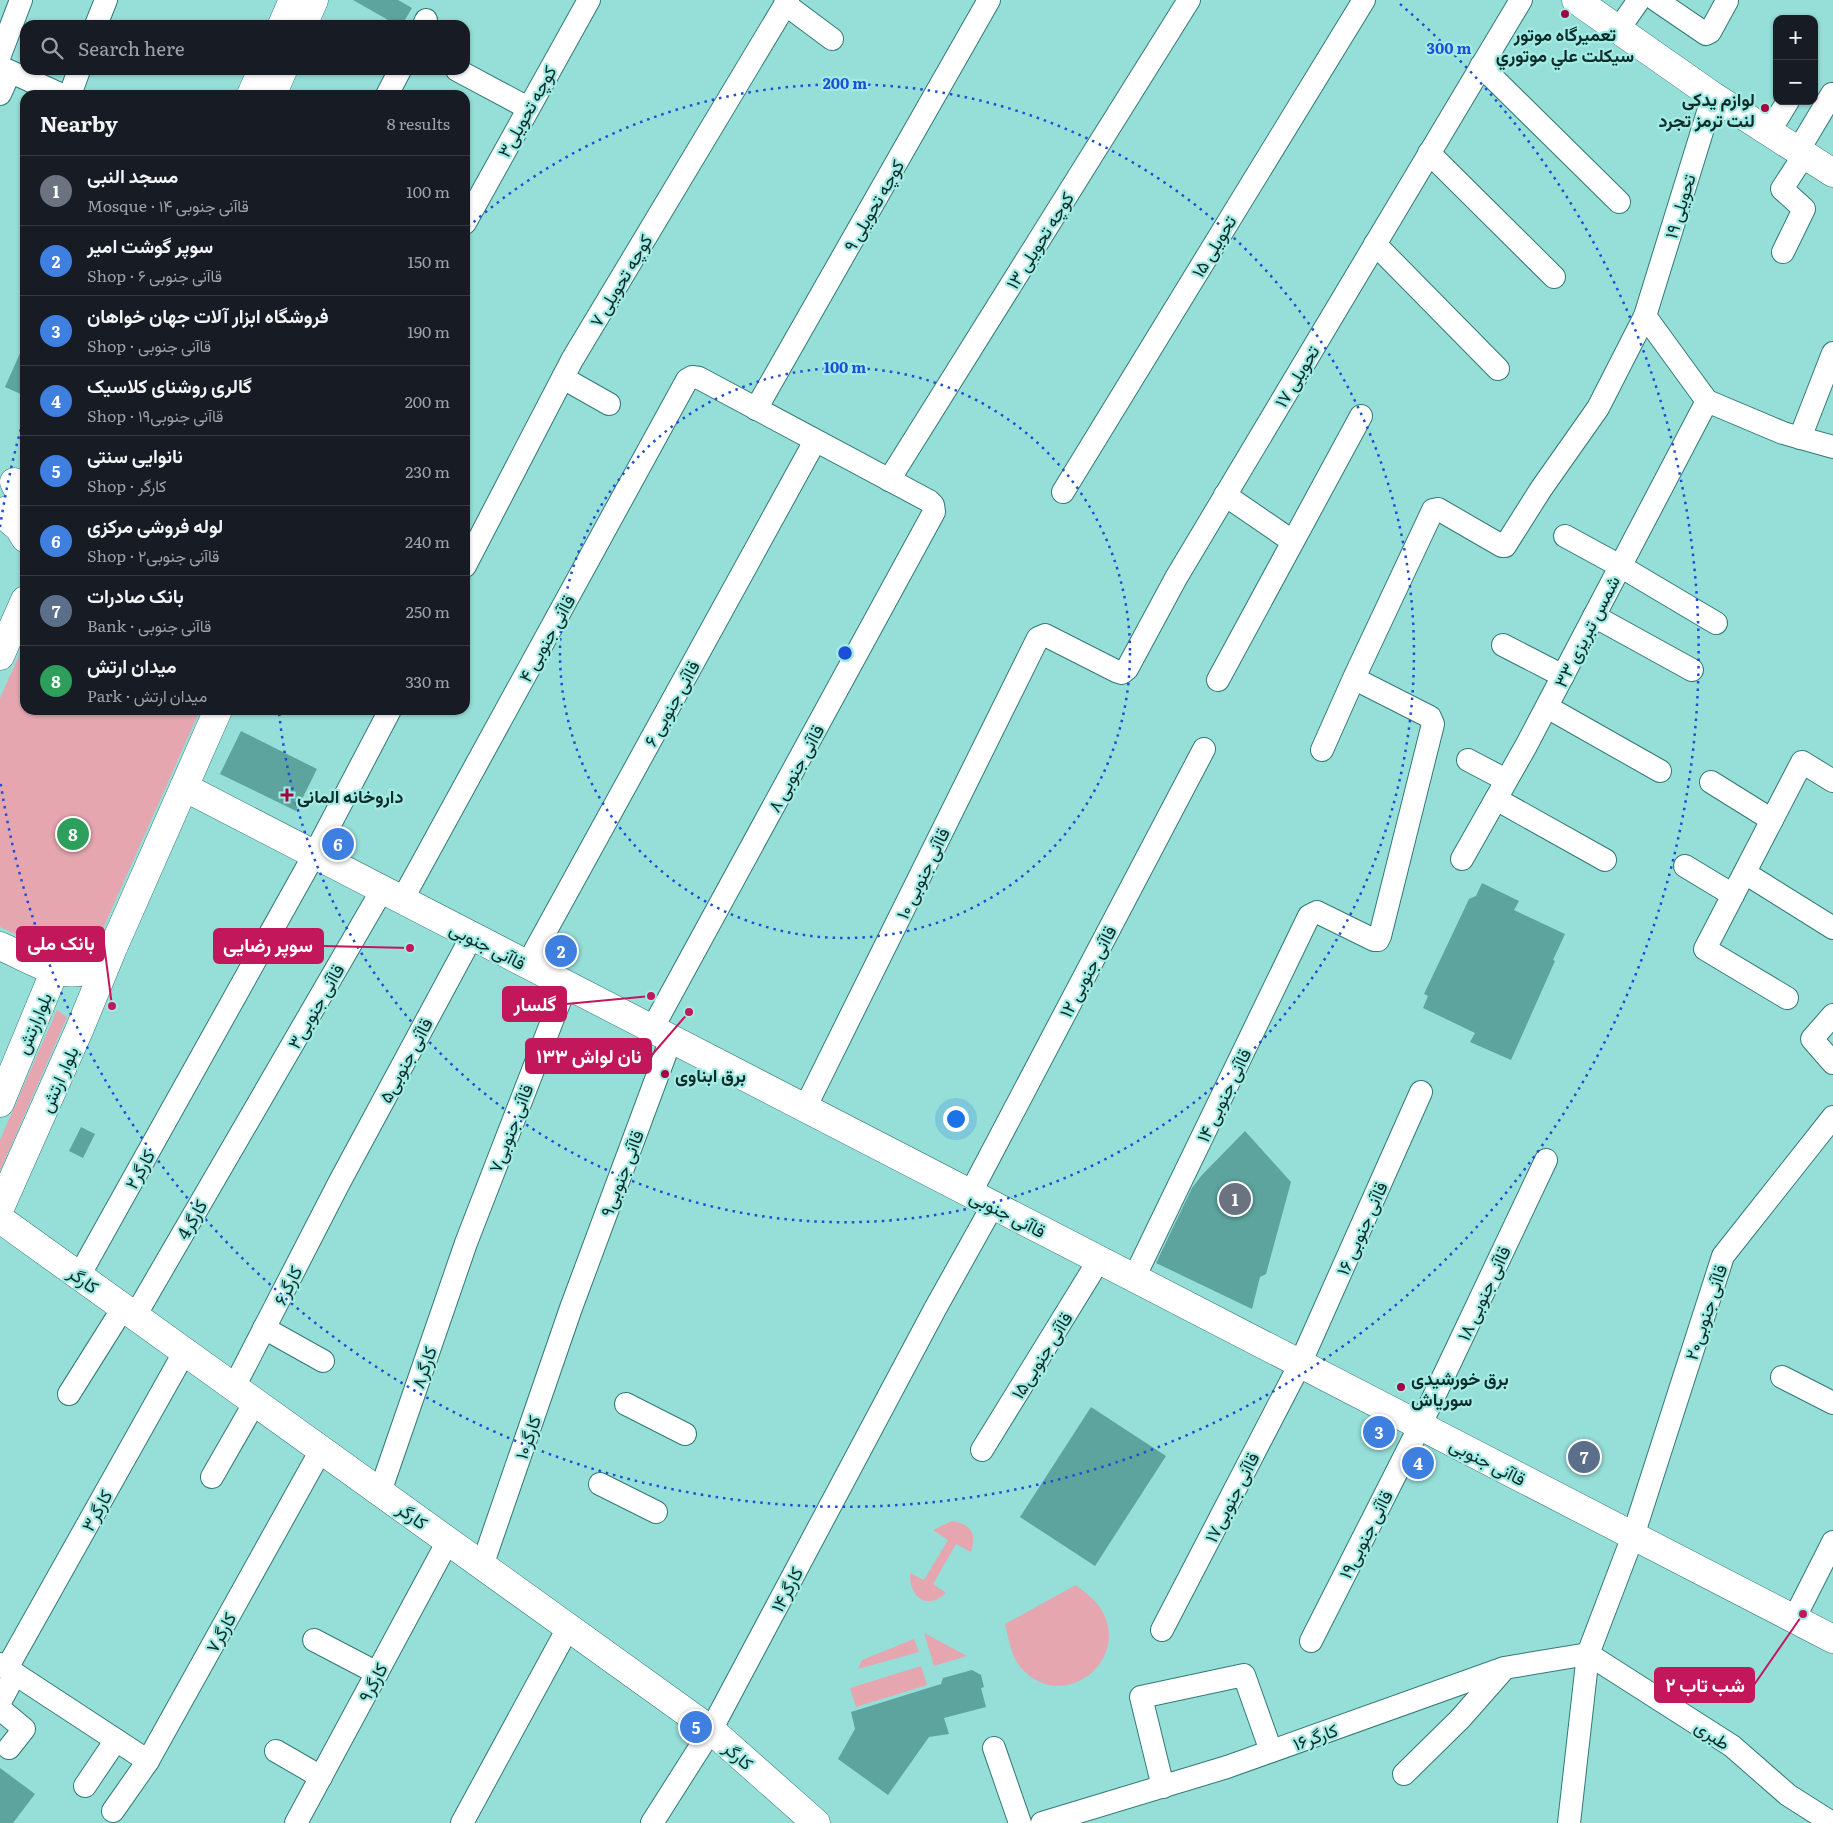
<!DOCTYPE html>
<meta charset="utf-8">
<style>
:root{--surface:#171b24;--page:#20242c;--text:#f1f3f6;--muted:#9ea1a6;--line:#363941;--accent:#7c3aed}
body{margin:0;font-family:Literata,Vazirmatn,serif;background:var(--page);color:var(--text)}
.controls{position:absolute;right:15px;top:15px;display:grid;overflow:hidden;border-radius:10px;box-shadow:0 1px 4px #0004}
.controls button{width:45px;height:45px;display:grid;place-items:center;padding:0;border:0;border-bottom:1px solid var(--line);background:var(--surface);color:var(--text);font:25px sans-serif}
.you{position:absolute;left:955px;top:1118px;width:18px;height:18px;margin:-12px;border:4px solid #fff;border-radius:50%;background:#1a73e8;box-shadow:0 0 0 8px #1a73e833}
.badge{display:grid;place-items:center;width:32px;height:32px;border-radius:50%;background:var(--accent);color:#fff;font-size:16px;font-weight:700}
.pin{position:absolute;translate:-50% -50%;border:2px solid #fff;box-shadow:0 1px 5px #0006}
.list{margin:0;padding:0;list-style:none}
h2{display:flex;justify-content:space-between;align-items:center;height:65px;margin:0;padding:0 20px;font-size:21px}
h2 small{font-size:16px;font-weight:400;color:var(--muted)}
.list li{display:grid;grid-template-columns:32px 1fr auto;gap:15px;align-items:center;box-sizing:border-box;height:70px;padding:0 20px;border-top:1px solid var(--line)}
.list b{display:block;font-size:19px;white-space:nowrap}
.list p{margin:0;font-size:16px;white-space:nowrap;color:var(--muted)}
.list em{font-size:16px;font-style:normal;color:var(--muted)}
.icon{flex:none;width:28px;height:28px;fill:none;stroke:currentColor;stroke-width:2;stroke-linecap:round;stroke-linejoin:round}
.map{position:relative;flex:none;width:1833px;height:1823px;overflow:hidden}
.search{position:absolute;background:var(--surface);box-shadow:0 1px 4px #0004;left:20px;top:20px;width:450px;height:55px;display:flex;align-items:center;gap:12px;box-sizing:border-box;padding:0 18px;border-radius:15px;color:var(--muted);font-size:19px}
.panel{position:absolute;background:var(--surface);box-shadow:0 1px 4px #0004;left:20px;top:90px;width:450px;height:625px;border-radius:15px}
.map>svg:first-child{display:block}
.green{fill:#e5a6b0}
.building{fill:#5da49e}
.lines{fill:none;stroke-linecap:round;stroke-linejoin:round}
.street-casing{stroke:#327a75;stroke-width:24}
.secondary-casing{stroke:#327a75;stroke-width:29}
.street{stroke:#fff;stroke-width:22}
.secondary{stroke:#fff;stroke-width:28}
.ring{fill:none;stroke:#1d4ed8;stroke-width:2.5;stroke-dasharray:2.5 5}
.poi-dot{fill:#a20642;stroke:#a3ece5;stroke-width:2}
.labels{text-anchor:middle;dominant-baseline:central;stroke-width:4.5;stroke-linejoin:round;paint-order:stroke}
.poi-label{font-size:18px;font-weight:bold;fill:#0d2c29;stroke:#a3ece5;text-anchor:start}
.street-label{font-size:18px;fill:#0d2c29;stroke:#a3ece5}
.centre{fill:#1d4ed8;stroke:#a3ece5;stroke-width:2.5}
.ring-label{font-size:15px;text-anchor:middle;font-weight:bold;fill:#1d4ed8;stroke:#a3ece5;stroke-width:4.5;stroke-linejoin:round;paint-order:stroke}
.leader{fill:none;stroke:#c2185b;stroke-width:2}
.callout-dot{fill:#c2185b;stroke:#a3ece5;stroke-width:2}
.callout{fill:#c2185b;stroke:#c2185b;stroke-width:2}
.callout-label{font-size:19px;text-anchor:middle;font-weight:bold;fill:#fff}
</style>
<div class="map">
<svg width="1833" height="1823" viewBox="0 0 1833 1823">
<rect width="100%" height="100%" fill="#96ded8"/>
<!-- green -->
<g class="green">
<path d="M25,642v68h175l-102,230c-9,15 -21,19 -38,14l-60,-27v-229z"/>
<path d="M57,1010l10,7 -67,154v-31z"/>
<path d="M952,1521c19,3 25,13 19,31l-15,-8 -23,40 13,9c-19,18 -37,4 -36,-20l14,7 24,-40 -15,-10z"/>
<path d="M1076,1585c8,7 19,14 25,24 31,51 -37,104 -78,61 -12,-12 -14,-30 -18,-46z"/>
<path d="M924,1633l43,23 -33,10z"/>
<path d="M914,1639l5,13 -61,17 4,-9z"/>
<path d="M921,1666l6,19 -71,22 -6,-19z"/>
</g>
<!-- building -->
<g class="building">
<path d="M353,0h45l14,8 -10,17h-5z"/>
<path d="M25,342v54l-20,-9z"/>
<path d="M241,731l76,38 -21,42 -76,-37z"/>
<path d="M1482,883l37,18 -5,9 51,24 -12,26 2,1 -44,99 -41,-18 5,-9 -52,-25 5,-12 -4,-2 45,-95 7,-3z"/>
<path d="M81,1127l14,7 -12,24 -14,-7z"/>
<path d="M1245,1131l46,51 -25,92 -6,3 -8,32 -96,-46 36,-75 10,-13z"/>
<path d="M1091,1407l75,49 -71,110 -75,-49z"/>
<path d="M972,1670l9,5 3,12 -3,1 5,19 -42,11 5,16 -20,3 -41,58 -50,-36 17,-30 -4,-17 90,-28 2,-6z"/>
<path d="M0,1768l35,26 -22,29h-13z"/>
</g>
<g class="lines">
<!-- street casing -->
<g class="street-casing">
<g id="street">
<path d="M1656,0l50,34 4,-2 17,-31"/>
<path d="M785,4l47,35"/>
<path d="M96,25l10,-25"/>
<path d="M424,25l2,-5"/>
<path d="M1618,30l21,-30"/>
<path d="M0,55l21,-55"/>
<path d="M1481,66l138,136"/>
<path d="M0,67l62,28"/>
<path d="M457,70l71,38"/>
<path d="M0,94l10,-22"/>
<path d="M70,95l9,-25"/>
<path d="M387,95l13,-25"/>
<path d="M1769,132l19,-31"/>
<path d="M1798,151l34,-57"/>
<path d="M1429,153l125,124"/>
<path d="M465,223l124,-223"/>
<path d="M1375,244l123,125"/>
<path d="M1783,252l21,-43 -22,-20 22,-34"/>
<path d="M1645,316l62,85 76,32 50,14"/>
<path d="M563,378l46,26"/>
<path d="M756,409l233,-409"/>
<path d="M1800,438l33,-85"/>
<path d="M889,480l300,-480"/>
<path d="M1063,492l301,-492"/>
<path d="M1225,495l67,46"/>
<path d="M1565,536l55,30 96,57"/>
<path d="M465,566l107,-206 216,-360"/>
<path d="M1594,616l98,54"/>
<path d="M1503,645l60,31"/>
<path d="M1218,680l143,-264"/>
<path d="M1547,707l113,64"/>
<path d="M1322,750l32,-72 79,-168 5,-1 64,37h3l36,-57 57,-81 47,-92 68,-220"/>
<path d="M1468,760l38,20"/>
<path d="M1711,782l61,38"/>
<path d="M1496,799l109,61"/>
<path d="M1462,859l64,-113 181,-345"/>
<path d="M1685,866l48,29"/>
<path d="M1745,873l88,55"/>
<path d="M402,900l285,-520 5,-3 7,1 230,123 4,4 1,7 -282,517"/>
<path d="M527,965l288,-524"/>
<path d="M1787,998l-82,-49 97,-187 31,19"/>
<path d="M1833,1015l-21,24 21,24"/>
<path d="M805,1108l233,-470 7,-3 71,36 6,2 5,-4 49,-91 345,-578"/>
<path d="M970,1194l234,-445"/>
<path d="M79,1276l235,-421 76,-145"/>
<path d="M1134,1278l175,-362 8,-4 57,28h4l2,-4 53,-212 -3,-7 -65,-33"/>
<path d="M135,1316l247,-426"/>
<path d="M264,1328l59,33"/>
<path d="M1782,1377l51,26"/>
<path d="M234,1387l105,-204 133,-247"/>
<path d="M69,1394l54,-86"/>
<path d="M626,1404l59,30"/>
<path d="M982,1450l117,-190"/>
<path d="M212,1477l43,-75"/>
<path d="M600,1484l56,28"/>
<path d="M380,1492l86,-249 100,-258"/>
<path d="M482,1566l89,-258 100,-269"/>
<path d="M1794,1619l39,-77"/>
<path d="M1162,1630l138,-266 121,-272"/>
<path d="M314,1640l63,33"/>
<path d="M1311,1641l109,-215 126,-266"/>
<path d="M1588,1654l144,92 56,49 44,28"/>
<path d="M0,1664l148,97"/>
<path d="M7,1668l178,-317"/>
<path d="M0,1702l15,-28"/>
<path d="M0,1709l24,20 -15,19"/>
<path d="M994,1748l26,75"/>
<path d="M276,1751l45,26"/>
<path d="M1404,1774l56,-55 44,-50"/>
<path d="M85,1786l31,-46"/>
<path d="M1163,1787l-22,-90 103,-22 27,76"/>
<path d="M113,1811l35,-50 173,-311"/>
<path d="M296,1823l152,-282"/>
<path d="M462,1823l106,-195"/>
<path d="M652,1823l59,-93 224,-421 58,-104"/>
<path d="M1042,1823l185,-56 277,-99 84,-14"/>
<path d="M1569,1823l19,-169 45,-118 90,-280 110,-139"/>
</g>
</g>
<!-- secondary casing -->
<g class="secondary-casing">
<g id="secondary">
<path d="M1576,0l137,96 120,77"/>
<path d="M282,25l11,-25"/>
<path d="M303,25l11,-25"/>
<path d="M251,95l11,-25"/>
<path d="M272,95l11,-25"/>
<path d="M0,512l19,16 6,10"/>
<path d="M1,512l11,-3 7,-7v-10l-5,-10"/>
<path d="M0,656l25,-56"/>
<path d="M184,787l1649,852"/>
<path d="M0,946c39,17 82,49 113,2l105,-238"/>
<path d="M0,1103l55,-133"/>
<path d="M0,1208l80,-180 31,-75"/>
<path d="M0,1219l711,511 105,93"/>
</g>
</g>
<!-- street -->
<use href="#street" class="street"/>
<!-- secondary -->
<use href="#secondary" class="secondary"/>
</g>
<!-- distance rings -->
<g class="ring">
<circle cx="845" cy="653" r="285"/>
<path d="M468 227A569 569 0 1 1 279 712"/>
<path d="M0 527A854 854 0 0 1 24 418M1400 4A854 854 0 1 1 0 779"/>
</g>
<!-- markers -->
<g class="poi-dot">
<circle cx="1565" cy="14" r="5"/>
<circle cx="1765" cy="108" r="5"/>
<path d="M284.5 787.5h5v5h5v5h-5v5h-5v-5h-5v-5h5z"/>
<circle cx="665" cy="1074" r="5"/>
<circle cx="1401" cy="1387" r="5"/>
</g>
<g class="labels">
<!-- poi labels -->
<g class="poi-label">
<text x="1565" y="33" text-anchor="middle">تعميرگاه موتور<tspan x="1565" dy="21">سيكلت علي موتوري</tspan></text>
<text x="1755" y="98" text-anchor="end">لوازم یدکی<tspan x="1755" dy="21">لنت ترمز تجرد</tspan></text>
<text x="297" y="795">داروخانه المانی</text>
<text x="675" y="1074">برق ابناوی</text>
<text x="1411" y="1377">برق خورشیدی<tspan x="1411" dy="21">سوریاش</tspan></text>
</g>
<!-- street labels -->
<g class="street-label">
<text transform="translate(526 111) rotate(-61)">کوچه تحویلی۳</text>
<text transform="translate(873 205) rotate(-60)">کوچه تحویلی ۹</text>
<text transform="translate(1679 206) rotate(-73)">تحویلی ۱۹</text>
<text transform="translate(1039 240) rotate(-58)">کوچه تحویلی ۱۳</text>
<text transform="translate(1213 246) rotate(-59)">تحویلی ۱۵</text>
<text transform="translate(620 280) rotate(-59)">کوچه تحویلی ۷</text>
<text transform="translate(1296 376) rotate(-59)">تحویلی ۱۷</text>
<text transform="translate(1586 631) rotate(-63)">شمس تبریزی ۳۳</text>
<text transform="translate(546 638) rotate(-61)">قاآنی جنوبی ۴</text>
<text transform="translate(671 703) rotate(-61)">قاآنی جنوبی ۶</text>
<text transform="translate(795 768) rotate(-61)">قاآنی جنوبی ۸</text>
<text transform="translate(922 873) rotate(-64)">قاآنی جنوبی ۱۰</text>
<text transform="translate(488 945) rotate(27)">قاآنی جنوبی</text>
<text transform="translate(1087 971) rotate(-62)">قاآنی جنوبی ۱۲</text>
<text transform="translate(315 1006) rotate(-60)">قاآنی جنوبی۳</text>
<text transform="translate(33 1023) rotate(-67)">بلوارارتش</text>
<text transform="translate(405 1060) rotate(-62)">قاآنی جنوبی۵</text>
<text transform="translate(58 1079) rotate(-66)">بلوار ارتش</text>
<text transform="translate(1223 1095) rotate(-64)">قاآنی جنوبی ۱۴</text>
<text transform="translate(510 1128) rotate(-69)">قاآنی جنوبی۷</text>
<text transform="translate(139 1169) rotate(-61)">کارگر۲</text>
<text transform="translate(621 1173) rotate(-69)">قاآنی جنوبی۹</text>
<text transform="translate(1008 1213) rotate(27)">قاآنی جنوبی</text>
<text transform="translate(191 1219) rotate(-60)">4کارگر</text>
<text transform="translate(1361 1228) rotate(-66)">قاآنی جنوبی ۱۶</text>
<text transform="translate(84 1279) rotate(36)">کارگر</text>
<text transform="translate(287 1285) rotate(-63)">کارگر۶</text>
<text transform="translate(1483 1293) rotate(-65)">قاآنی جنوبی ۱۸</text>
<text transform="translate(1705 1312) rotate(-72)">۲۰قاآنی جنوبی</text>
<text transform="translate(1041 1355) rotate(-58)">قاآنی جنوبی۱۵</text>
<text transform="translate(423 1367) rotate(-71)">کارگر۸</text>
<text transform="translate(527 1437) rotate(-71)">کارگر۱۰</text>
<text transform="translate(1488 1461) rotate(27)">قاآنی جنوبی</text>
<text transform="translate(1231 1497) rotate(-63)">قاآنی جنوبی۱۷</text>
<text transform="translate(96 1510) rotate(-61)">کارگر۳</text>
<text transform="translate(413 1515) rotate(36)">کارگر</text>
<text transform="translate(1365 1534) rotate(-63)">قاآنی جنوبی۱۹</text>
<text transform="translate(786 1589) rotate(-62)">کارگر۱۴</text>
<text transform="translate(220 1632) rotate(-61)">کارگر۷</text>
<text transform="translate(372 1682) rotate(-62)">کارگر۹</text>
<text transform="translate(1713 1734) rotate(34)">طبری</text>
<text transform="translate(1315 1736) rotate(-20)">کارگر۱۶</text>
<text transform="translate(739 1755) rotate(41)">کارگر</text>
</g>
</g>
<circle cx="845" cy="653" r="8" class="centre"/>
<g class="ring-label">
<text x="1449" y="54">300 m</text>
<text x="845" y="89">200 m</text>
<text x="845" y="373">100 m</text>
</g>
<!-- callouts -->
<path class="leader" d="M112 1006L104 944M410 948L323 946M651 996L566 1004M689 1012L651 1056M1803 1614L1754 1685"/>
<g class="callout-dot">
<circle cx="112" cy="1006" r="5"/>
<circle cx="410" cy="948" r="5"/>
<circle cx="651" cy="996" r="5"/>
<circle cx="689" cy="1012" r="5"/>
<circle cx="1803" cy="1614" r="5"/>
</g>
<g class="callout">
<rect x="17" y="927" width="87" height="34" rx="5"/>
<rect x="214" y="929" width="109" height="34" rx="5"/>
<rect x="503" y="987" width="63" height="34" rx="5"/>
<rect x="526" y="1039" width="125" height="34" rx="5"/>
<rect x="1655" y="1668" width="99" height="34" rx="5"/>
</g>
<g class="callout-label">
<text x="61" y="950">بانک ملی</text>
<text x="268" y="952">سوپر رضایی</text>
<text x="535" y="1011">گلسار</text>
<text x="589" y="1063">نان لواش ۱۳۳</text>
<text x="1705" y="1692">شب تاب ۲</text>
</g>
</svg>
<div class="controls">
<button>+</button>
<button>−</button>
</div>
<div class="you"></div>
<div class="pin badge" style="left:1235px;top:1199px;background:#6b7280">1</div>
<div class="pin badge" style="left:561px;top:951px;background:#3f7fe0">2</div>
<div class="pin badge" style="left:1379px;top:1432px;background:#3f7fe0">3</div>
<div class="pin badge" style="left:1418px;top:1463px;background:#3f7fe0">4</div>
<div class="pin badge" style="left:696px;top:1727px;background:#3f7fe0">5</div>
<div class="pin badge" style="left:338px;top:844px;background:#3f7fe0">6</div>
<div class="pin badge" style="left:1584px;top:1457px;background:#5c6f8a">7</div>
<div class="pin badge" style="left:73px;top:834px;background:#2e9e5b">8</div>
<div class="search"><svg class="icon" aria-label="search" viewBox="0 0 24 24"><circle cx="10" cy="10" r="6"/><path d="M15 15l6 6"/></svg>Search here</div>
<section class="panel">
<h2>Nearby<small>8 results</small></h2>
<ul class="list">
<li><span class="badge" style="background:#6b7280">1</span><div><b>مسجد النبی</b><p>Mosque · قاآنی جنوبی ۱۴</p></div><em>100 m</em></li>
<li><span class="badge" style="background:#3f7fe0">2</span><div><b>سوپر گوشت امیر</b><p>Shop · قاآنی جنوبی ۶</p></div><em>150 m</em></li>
<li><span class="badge" style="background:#3f7fe0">3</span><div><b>فروشگاه ابزار آلات جهان خواهان</b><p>Shop · قاآنی جنوبی</p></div><em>190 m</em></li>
<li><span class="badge" style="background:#3f7fe0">4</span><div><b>گالری روشنای کلاسیک</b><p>Shop · قاآنی جنوبی۱۹</p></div><em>200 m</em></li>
<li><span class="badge" style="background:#3f7fe0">5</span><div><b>نانوایی سنتی</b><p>Shop · کارگر</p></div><em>230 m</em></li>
<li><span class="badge" style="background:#3f7fe0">6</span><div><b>لوله فروشی مرکزی</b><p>Shop · ۲قاآنی جنوبی</p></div><em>240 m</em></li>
<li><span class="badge" style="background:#5c6f8a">7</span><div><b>بانک صادرات</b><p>Bank · قاآنی جنوبی</p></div><em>250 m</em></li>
<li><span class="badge" style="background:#2e9e5b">8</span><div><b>میدان ارتش</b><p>Park · میدان ارتش</p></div><em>330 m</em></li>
</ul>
</section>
</div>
